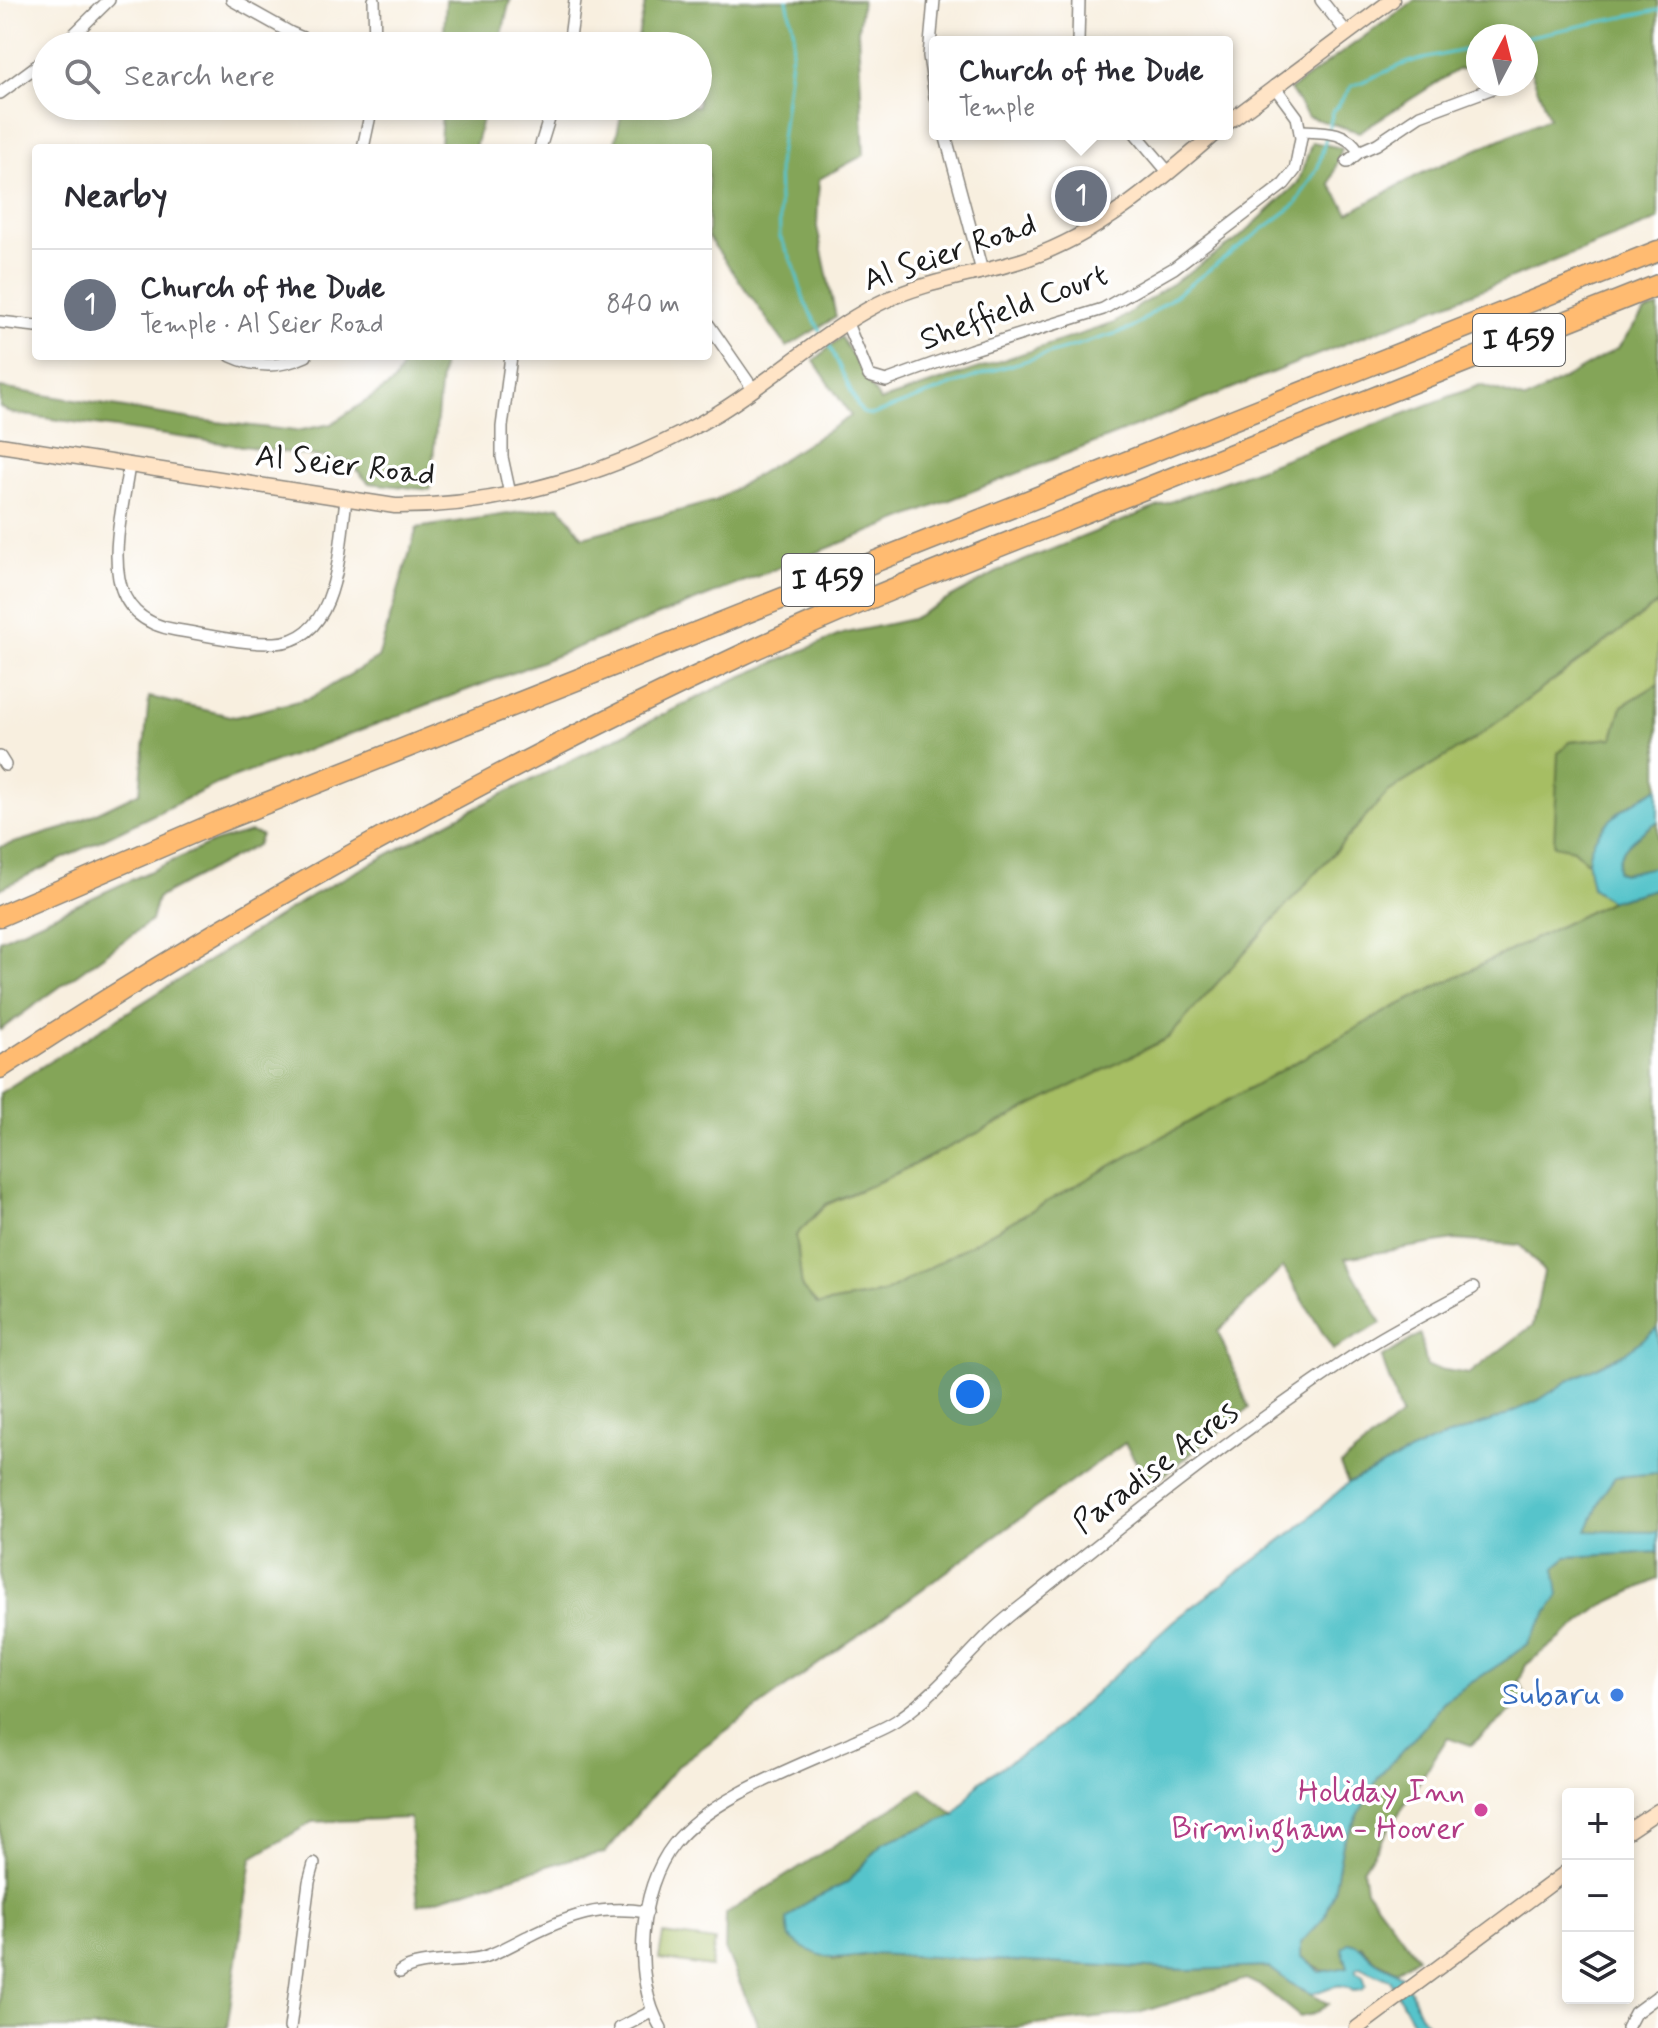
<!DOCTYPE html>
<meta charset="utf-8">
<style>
:root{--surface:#fff;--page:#f7f7f7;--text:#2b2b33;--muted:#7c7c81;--line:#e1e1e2;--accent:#db2777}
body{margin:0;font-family:Mynerve,sans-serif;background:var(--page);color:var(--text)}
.controls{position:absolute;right:24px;bottom:24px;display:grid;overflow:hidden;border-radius:8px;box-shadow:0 4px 12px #0003}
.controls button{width:72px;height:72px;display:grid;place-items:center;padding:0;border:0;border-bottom:2px solid var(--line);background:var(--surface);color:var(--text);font:40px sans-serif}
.compass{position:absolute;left:1466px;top:24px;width:72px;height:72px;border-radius:50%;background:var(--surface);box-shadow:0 4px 12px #0003;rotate:7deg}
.you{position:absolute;left:970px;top:1394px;width:28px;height:28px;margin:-20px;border:6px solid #fff;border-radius:50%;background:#1a73e8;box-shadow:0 0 0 12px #1a73e833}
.badge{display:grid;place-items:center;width:52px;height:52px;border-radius:50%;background:var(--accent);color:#fff;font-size:26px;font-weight:700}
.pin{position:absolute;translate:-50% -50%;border:4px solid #fff;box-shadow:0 2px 8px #0006}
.popup{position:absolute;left:929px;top:36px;width:304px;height:104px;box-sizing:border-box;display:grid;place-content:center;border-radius:8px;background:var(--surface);filter:drop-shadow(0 2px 6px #0005);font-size:26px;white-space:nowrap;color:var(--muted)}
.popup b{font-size:30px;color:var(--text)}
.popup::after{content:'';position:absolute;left:50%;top:100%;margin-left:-16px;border:16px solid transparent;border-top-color:var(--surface)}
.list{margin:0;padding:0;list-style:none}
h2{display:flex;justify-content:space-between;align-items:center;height:104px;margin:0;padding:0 32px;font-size:34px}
h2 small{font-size:26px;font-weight:400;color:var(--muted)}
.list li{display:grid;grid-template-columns:52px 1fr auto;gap:24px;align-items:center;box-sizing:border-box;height:112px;padding:0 32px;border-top:2px solid var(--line)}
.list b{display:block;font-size:30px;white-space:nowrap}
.list p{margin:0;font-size:26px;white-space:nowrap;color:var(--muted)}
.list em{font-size:26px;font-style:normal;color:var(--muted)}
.icon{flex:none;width:44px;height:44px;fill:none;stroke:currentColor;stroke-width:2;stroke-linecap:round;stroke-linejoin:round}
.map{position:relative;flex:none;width:1658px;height:2028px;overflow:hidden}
.search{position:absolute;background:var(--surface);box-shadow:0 4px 12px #0003;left:32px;top:32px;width:680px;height:88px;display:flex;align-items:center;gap:20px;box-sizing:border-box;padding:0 28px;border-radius:44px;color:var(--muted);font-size:30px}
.panel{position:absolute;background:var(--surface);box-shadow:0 4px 12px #0003;left:32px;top:144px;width:680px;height:216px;border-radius:8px}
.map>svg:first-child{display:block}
.green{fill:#a6be63;stroke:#616d40;stroke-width:2}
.forest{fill:#84a559;stroke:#50603a;stroke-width:2}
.water{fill:#56c4cb;stroke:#397074;stroke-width:2}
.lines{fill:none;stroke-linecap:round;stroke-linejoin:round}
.stream{stroke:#56c4cb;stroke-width:3}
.street-casing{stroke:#8a867e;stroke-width:14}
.secondary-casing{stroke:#8a867e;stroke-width:17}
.highway-casing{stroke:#8a867e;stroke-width:23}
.street{stroke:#fff;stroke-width:11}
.secondary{stroke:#ffe4c6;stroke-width:14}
.highway{stroke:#ffbb71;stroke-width:20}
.shop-dot{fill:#3f7fe0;stroke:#fff;stroke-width:3}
.hotel-dot{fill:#d1479c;stroke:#fff;stroke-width:3}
.labels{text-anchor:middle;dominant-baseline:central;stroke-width:7;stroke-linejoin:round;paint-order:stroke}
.shield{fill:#fff;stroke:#606060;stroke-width:2}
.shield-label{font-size:30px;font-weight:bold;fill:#1c1c1c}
.street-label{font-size:32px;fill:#1c1c1c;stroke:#fff}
.shop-label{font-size:32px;fill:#366cbe;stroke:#fff;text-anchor:end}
.hotel-label{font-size:32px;fill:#b23c85;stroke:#fff;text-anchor:end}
</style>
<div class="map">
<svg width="1658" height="2028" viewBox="0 0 1658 2028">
<rect width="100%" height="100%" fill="#fff"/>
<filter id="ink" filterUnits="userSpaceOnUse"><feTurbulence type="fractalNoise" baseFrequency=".0125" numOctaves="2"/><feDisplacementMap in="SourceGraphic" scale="16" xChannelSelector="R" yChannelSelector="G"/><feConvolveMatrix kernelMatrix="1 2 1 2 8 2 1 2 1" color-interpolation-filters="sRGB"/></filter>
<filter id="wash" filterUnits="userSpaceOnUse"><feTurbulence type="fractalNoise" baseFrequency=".006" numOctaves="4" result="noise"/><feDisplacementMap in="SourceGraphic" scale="32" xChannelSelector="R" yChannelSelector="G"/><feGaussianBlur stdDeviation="1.8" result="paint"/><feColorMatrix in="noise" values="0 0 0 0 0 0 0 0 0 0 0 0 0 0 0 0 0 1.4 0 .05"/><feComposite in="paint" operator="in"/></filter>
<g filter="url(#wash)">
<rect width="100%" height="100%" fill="#f8efdf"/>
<!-- green -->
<g class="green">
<path d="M1658,603v81l-36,22 -9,32 -44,4 4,107 15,14 4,25 19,13 -224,110 -503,282 -66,12 -16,-16 -6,-54 30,-30 59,-26 283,-141 220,-246 85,-52z"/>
<path d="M663,1934l52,7 -4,26 -52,-8z"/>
</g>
<!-- forest -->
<g class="forest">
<path d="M446,0h64l-11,46h-56z"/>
<path d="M646,0h216l-4,31 6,124 -45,24 -2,48 19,90 -49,30 -79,-110v-89h-94l9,-42h75v-60h-62z"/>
<path d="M1415,0h243v220l-1138,450 -303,114 -217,105v-42l65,-19 75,-36 9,-95 86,20 75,-19 68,-40 39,-130 143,-22 23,31 132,-36 136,-85 -37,-55 27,-24 39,64 234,-78 124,-84 60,-56 14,-41 30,6 -12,36 19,29 69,-38 131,-57 -23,-60v-22h-48v29l-21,5 -98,62 -51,-15 -18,-27z"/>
<path d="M442,106h43l-10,42h-35z"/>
<path d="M1658,307v296l-185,137 -85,52 -220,246 -283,141 -59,25 -30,31 6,53 16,17 66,-12 503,-282 224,-110 47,-13v440l-33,25 -57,28 -29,19 -39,18 -73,26 -79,39 -8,-18 61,-49 -19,-58 38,-24 7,33 42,7 64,-49 11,-53 -24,-27 -66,-5 -109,18 36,65 -48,27 -50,-83 -65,64 31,77 -99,78 -25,-43 -448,323 -72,87 -31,5 -156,47 -8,-87 -98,4 -60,36 -25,170h-227v-935l312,-198 159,-85 260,-129 111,-47 70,-15 89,-49 158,-64 321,-121 46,15 92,-52 26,-36z"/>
<path d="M408,356h35l-13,134 -61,-7 -21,-22 -338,-48 -10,-6v-19l199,32 97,11 35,-7 62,-41z"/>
<path d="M1658,684v104c-38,22 -57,31 -70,75l-15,-14 -19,-4 4,-92 11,-11 44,-4 9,-32z"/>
<path d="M1658,821v45c-13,4 -29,12 -41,5 -1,-24 24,-37 41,-50z"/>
<path d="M250,832l11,3 -4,10 -100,53 -6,23 -151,109v-90l214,-98z"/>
<path d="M1658,1473v59h-72l17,-38 12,-17z"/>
<path d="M1658,1552v27l-55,26 -77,60 -7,16 8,17 -56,47 -23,-8 -85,132 3,20 51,68 -21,14 -23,-12 -12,-14 -16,15 4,7c-25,7 -29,5 -48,-11v-13l24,-26 9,-26 9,-48 36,-67 48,-52 15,-22 64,-42 21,-16 28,-77 12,-10z"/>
<path d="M922,1789l33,26 -72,28 -36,40 -40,19 26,58 39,-6 315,16 82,-3 21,16 39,21 -16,10 -13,3 -37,-30 -17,-8 -107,34 -130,15h-250l-34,-79 1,-35z"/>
</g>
<!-- water -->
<g class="water">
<path d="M1658,788v33c-17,13 -42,26 -41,50l5,3 36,-8v22l-47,13 -19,-13c-1,-8 -4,-17 -4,-25 2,-38 41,-58 70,-75z"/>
<path d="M1658,1328v145l-43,4 -12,17 -16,37 71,1v20l-91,5 -12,10 4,28 -32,49 -21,16 -64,42 -15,22 -48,52 -36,67 -9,48 -9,26 -24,26v13l19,16 28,-5 -6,-19 7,-6c16,4 13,9 25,18 11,8 23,9 31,21 14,19 6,30 29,47h-18l-26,-48 -30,-13 -4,1v4l7,4 3,10 -4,4 -9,1c-14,-12 -27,-1 -41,3l-22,-11 -21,-16 -82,3 -315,-16c-38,5 -51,8 -83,-17l-2,-18 20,-17 40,-19 36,-40 72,-28 25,-34 67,-44 128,-117 121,-91 52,-46 79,-39 72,-26 40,-18 29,-19 57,-28z"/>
</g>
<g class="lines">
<!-- stream -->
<g class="stream">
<path d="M787,0l7,33 -16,132 2,72 14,29 11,37 15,27"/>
<path d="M1526,37l132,-27"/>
<path d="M827,340l31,66 5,7 9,2 116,-43 143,-43 165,-125 22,-37 15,-55 19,-26 57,-24 69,-15"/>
</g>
</g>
</g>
<g filter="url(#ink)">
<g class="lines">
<!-- street casing -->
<g class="street-casing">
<g id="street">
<path d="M232,0l59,33 30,13"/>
<path d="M374,0l1,46"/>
<path d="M934,0l-5,56 6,41"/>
<path d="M1321,0l26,33"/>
<path d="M1078,42l1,-42"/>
<path d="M62,46l47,-46"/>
<path d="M569,46l6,-46"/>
<path d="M0,93l46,-34"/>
<path d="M1300,131c23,1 47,-1 59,21l-12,10"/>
<path d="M945,134l37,137"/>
<path d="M1136,134l33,39"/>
<path d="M363,148l9,-42"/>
<path d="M540,148l13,-42"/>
<path d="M1359,152l18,-8 43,-29 81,-30"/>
<path d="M846,321l23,55 17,5 85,-31 132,-41 71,-41 110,-84 11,-14 6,-32 -4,-21 -23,-31"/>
<path d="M0,322l36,4"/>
<path d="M708,324l45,65"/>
<path d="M231,356c26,12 49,12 75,0"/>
<path d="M129,465c-8,60 -39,151 47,165 32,5 67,14 99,13 65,-3 64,-96 71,-143"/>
<path d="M510,494l-8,-37v-30l9,-71"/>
<path d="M0,757l5,8"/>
<path d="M400,1972c19,-14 59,-8 84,-15 16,-5 30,-14 45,-21 42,-21 70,-31 118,-24"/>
<path d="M290,2028l19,-146 5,-18"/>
<path d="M620,2028l31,-16"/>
<path d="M661,2028c-29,-49 -23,-139 13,-184 38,-48 126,-78 182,-104 14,-6 31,-12 43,-21 36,-25 62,-57 92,-87 14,-14 31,-26 47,-39 106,-86 210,-168 324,-243 35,-23 74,-41 111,-62"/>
<path d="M1627,2028l8,-15 23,-17"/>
</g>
</g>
<!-- secondary casing -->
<g class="secondary-casing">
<g id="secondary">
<path d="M1227,123l165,-123"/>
<path d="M0,445l395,61c111,1 228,-36 323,-93 56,-34 102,-79 160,-109 47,-24 102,-29 151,-46 73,-26 127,-74 185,-124"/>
<path d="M1628,1831l30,-20"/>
<path d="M1357,2028l211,-157"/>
</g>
</g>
<!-- highway casing -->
<g class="highway-casing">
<g id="highway">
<path d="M0,916l216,-93 1442,-572"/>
<path d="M0,1068c237,-155 484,-293 742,-413 128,-60 261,-110 392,-162 175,-69 349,-139 524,-208"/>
</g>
</g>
<!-- street -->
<use href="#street" class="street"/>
<!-- secondary -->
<use href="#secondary" class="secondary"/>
<!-- highway -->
<use href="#highway" class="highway"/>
</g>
</g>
<!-- markers -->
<circle class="shop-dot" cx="1617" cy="1695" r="8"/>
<circle class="hotel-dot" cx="1481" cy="1810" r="8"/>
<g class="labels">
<!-- shield labels -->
<g class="shield">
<rect x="1473" y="314" width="92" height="52" rx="6"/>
<rect x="782" y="554" width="92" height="52" rx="6"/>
</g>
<g class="shield-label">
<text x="1519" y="340">I 459</text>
<text x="828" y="580">I 459</text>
</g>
<!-- street labels -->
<g class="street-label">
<text transform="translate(950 253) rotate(-19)">Al Seier Road</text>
<text transform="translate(1014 308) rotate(-20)">Sheffield Court</text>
<text transform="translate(345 466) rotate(6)">Al Seier Road</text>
<text transform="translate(1156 1468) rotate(-37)">Paradise Acres</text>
</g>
<!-- shop labels -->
<g class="shop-label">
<text x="1601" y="1695">Subaru</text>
</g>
<!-- hotel labels -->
<g class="hotel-label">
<text x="1465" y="1792">Holiday Inn<tspan x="1465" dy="37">Birmingham - Hoover</tspan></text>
</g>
</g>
</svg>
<div class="controls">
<button>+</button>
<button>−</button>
<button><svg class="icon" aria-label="layers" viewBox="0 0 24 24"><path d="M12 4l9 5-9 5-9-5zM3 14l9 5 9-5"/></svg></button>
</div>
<svg class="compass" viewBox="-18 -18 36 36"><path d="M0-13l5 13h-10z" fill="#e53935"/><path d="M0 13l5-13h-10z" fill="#7c7c81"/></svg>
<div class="you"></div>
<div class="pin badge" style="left:1081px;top:196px;background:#6b7280">1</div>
<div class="popup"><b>Church of the Dude</b>Temple</div>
<div class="search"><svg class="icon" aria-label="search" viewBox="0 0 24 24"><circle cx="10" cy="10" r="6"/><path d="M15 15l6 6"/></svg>Search here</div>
<section class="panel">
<h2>Nearby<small></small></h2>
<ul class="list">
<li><span class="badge" style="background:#6b7280">1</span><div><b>Church of the Dude</b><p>Temple · Al Seier Road</p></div><em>840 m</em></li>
</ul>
</section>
</div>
